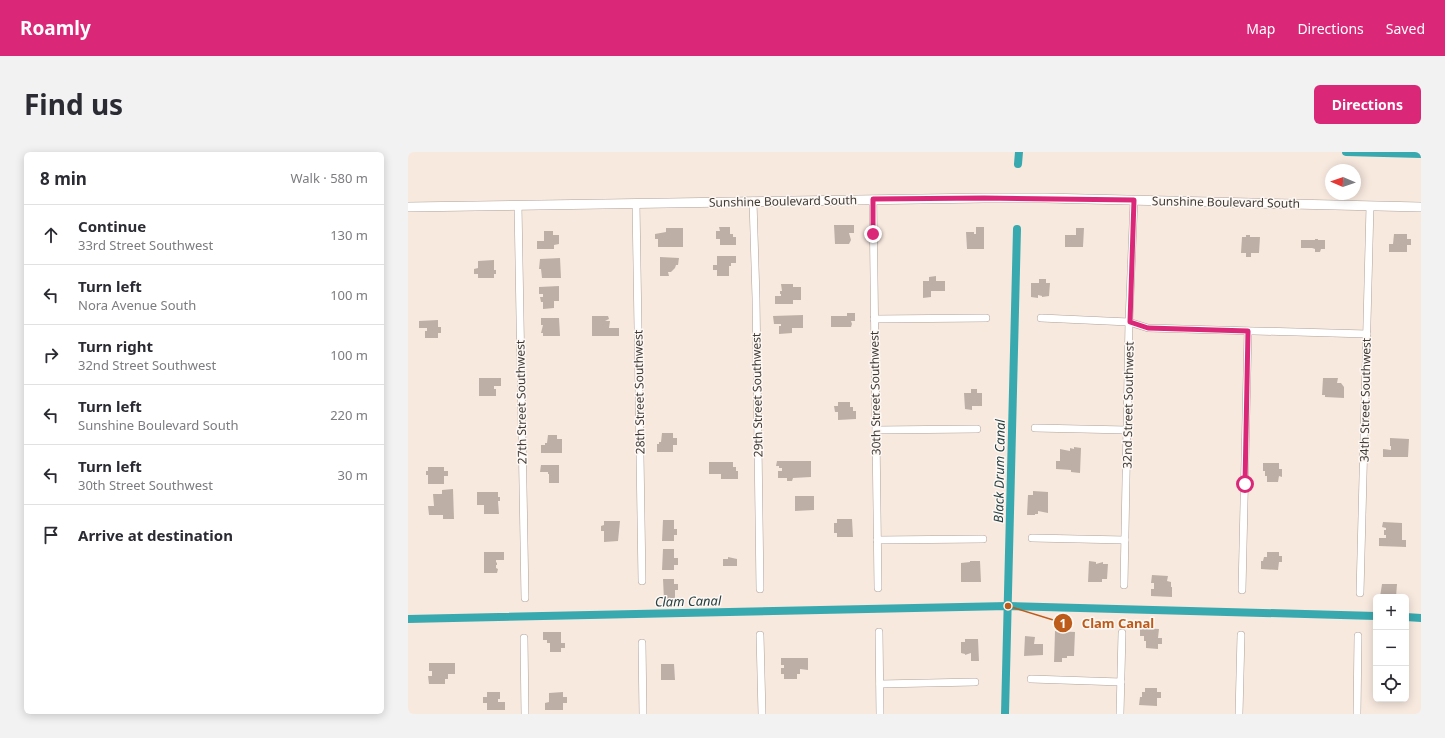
<!DOCTYPE html>
<meta charset="utf-8">
<style>
:root{--surface:#fff;--page:#f2f2f3;--text:#2b2b33;--muted:#7c7c81;--line:#e1e1e2;--accent:#db2777}
body{margin:0;font-family:"Noto Sans",sans-serif;background:var(--page);color:var(--text)}
.controls{position:absolute;right:12px;bottom:12px;display:grid;overflow:hidden;border-radius:6px;box-shadow:0 2px 10px #0003}
.controls button{width:36px;height:36px;display:grid;place-items:center;padding:0;border:0;border-bottom:1px solid var(--line);background:var(--surface);color:var(--text);font:20px sans-serif}
.compass{position:absolute;left:917px;top:12px;width:36px;height:36px;border-radius:50%;background:var(--surface);box-shadow:0 2px 10px #0003;rotate:272deg}
.stop{position:absolute;width:12px;height:12px;margin:-9px;border:3px solid #db2777;border-radius:50%;background:#fff}
.stop.end{background:#db2777;border-color:#fff;box-shadow:0 1px 4px #0008}
.list{margin:0;padding:0;list-style:none}
h2{display:flex;justify-content:space-between;align-items:center;height:52px;margin:0;padding:0 16px;font-size:17px}
h2 small{font-size:13px;font-weight:400;color:var(--muted)}
.list li{display:grid;grid-template-columns:26px 1fr auto;gap:12px;align-items:center;box-sizing:border-box;height:60px;padding:0 16px;border-top:1px solid var(--line)}
.list b{display:block;font-size:15px;white-space:nowrap}
.list p{margin:0;font-size:13px;white-space:nowrap;color:var(--muted)}
.list em{font-size:13px;font-style:normal;color:var(--muted)}
.icon{flex:none;width:22px;height:22px;fill:none;stroke:currentColor;stroke-width:2;stroke-linecap:round;stroke-linejoin:round}
.map{position:relative;flex:none;width:1013px;height:562px;overflow:hidden;border-radius:6px}
header{display:flex;align-items:center;gap:24px;box-sizing:border-box;height:56px;padding:0 20px;background:var(--accent);color:#fff}
header strong{font-size:19px}
nav{display:flex;gap:22px;margin-inline-start:auto;font-size:14px}
.intro{display:flex;align-items:center;justify-content:space-between;box-sizing:border-box;height:96px;padding:0 24px}
h1{margin:0;font-size:28px}
.button{padding:10px 18px;border-radius:6px;background:var(--accent);color:#fff;font-size:14px;font-weight:700}
main{display:flex;gap:24px;padding:0 24px}
aside{flex:1;background:var(--surface);border-radius:6px;box-shadow:0 2px 10px #0003}
.map>svg:first-child{display:block}
.lines{fill:none;stroke-linecap:round;stroke-linejoin:round}
.canal{stroke:#38a9af;stroke-width:8}
.building{fill:#beafa6}
.minor-casing{stroke:#b0a199;stroke-width:8}
.tertiary-casing{stroke:#b0a199;stroke-width:10}
.minor{stroke:#fff;stroke-width:7}
.tertiary{stroke:#fff;stroke-width:9}
.route{stroke:#db2777;stroke-width:5}
.labels{text-anchor:middle;dominant-baseline:central;stroke-width:3;stroke-linejoin:round;paint-order:stroke}
.street-label{font-size:12px;fill:#403a36;stroke:#fef8f4}
.water-label{font-size:13px;font-style:italic;fill:#274041;stroke:#fef8f4}
.leader{fill:none;stroke:#bc5b1a;stroke-width:1.5}
.callout-dot{fill:#bc5b1a;stroke:#fef8f4;stroke-width:1.5}
.mark-label{font-size:12px;text-anchor:middle;font-weight:bold;fill:#fff}
.callout-label{font-size:13px;text-anchor:middle;font-weight:bold;fill:#bc5b1a;stroke:#fef8f4;stroke-width:3;stroke-linejoin:round;paint-order:stroke}
</style>
<header>
<strong>Roamly</strong>
<nav><a>Map</a><a>Directions</a><a>Saved</a></nav>
</header>
<div class="intro"><h1>Find us</h1><a class="button">Directions</a></div>
<main>
<aside>
<h2>8 min<small>Walk · 580 m</small></h2>
<ul class="list">
<li><svg class="icon" aria-label="ahead" viewBox="0 0 24 24"><path d="M12 20V5M6 11l6-6 6 6"/></svg><div><b>Continue</b><p>33rd Street Southwest</p></div><em>130 m</em></li>
<li><svg class="icon" aria-label="left" viewBox="0 0 24 24"><path d="M17 20v-9H6M10 6l-5 5 5 5"/></svg><div><b>Turn left</b><p>Nora Avenue South</p></div><em>100 m</em></li>
<li><svg class="icon" aria-label="right" viewBox="0 0 24 24"><path d="M7 20v-9h11M14 6l5 5-5 5"/></svg><div><b>Turn right</b><p>32nd Street Southwest</p></div><em>100 m</em></li>
<li><svg class="icon" aria-label="left" viewBox="0 0 24 24"><path d="M17 20v-9H6M10 6l-5 5 5 5"/></svg><div><b>Turn left</b><p>Sunshine Boulevard South</p></div><em>220 m</em></li>
<li><svg class="icon" aria-label="left" viewBox="0 0 24 24"><path d="M17 20v-9H6M10 6l-5 5 5 5"/></svg><div><b>Turn left</b><p>30th Street Southwest</p></div><em>30 m</em></li>
<li><svg class="icon" aria-label="arrive" viewBox="0 0 24 24"><path d="M6 21V4h12l-3 4 3 4H6"/></svg><div><b>Arrive at destination</b></div></li>
</ul>
</aside>
<div class="map">
<svg width="1013" height="562" viewBox="0 0 1013 562">
<rect width="100%" height="100%" fill="#f8e9df"/>
<g class="lines">
<!-- canal -->
<g class="canal">
<path d="M938,0l75,2"/>
<path d="M610,12l1,-12"/>
<path d="M998,465l15,1"/>
<path d="M0,467l600,-13 368,10"/>
<path d="M597,562l12,-485"/>
</g>
</g>
<!-- building -->
<g class="building">
<path d="M426,73h20v8h-5l2,7 -2,4h-14z"/>
<path d="M311,75h11v7h3v3h3v8h-16v-6h-4v-8h4z"/>
<path d="M568,75h8v22h-17l-1,-17h8v2h2z"/>
<path d="M258,76h17v19h-25v-8h-3v-5l11,-2z"/>
<path d="M668,76h8l-1,19h-18v-12h11z"/>
<path d="M136,79h9v4h6v9l-5,1v4h-17v-8h7z"/>
<path d="M986,82h13v5h4v6h-4v7h-18v-8h4z"/>
<path d="M838,83h4v2h10l-1,16h-8v4h-5v-4h-5l1,-16h4z"/>
<path d="M907,87h3v1h7v9h-4l-1,3h-5v-3l-3,-1h-11v-8h14z"/>
<path d="M309,104h19v7h-5v3h-2v10h-12v-6h-4v-5h4z"/>
<path d="M252,105l19,1 -1,7h-2l-1,3 -4,4h-3l1,4h-9z"/>
<path d="M152,106l1,20h-19l-1,-9h-2l1,-10z"/>
<path d="M86,108v10h2v4h-2v4h-16v-4h-4v-5l4,-1v-7z"/>
<path d="M528,124v5h9v10h-14v6l-8,1v-17h6v-4z"/>
<path d="M631,127h7v4h4l-1,13 -7,1v-1l-4,-1v3l-7,-1v-14h8z"/>
<path d="M373,132h12v3h8v13h-8v4h-18v-8h6v-2h-1v-3h2z"/>
<path d="M151,134v15h-5v7l-11,1v-7h-2l-1,-5h3v-3h-4v-7z"/>
<path d="M439,161h8v8h-4l1,3 -1,3h-20v-11h16z"/>
<path d="M395,163v13h-11v5l-13,1v-8h2v-2h-7l-1,-8z"/>
<path d="M184,164h16l1,3 -4,2h5l-1,7h10v8h-27z"/>
<path d="M133,166h18l1,18h-17v-3h-2l2,-8h-2z"/>
<path d="M30,168v7h3v6h-3v5h-13v-7h2v-3h-8v-7z"/>
<path d="M71,226h22v8h-7v3h2v7h-17z"/>
<path d="M915,226h15l-1,5h4l3,4v11l-19,-1v-2h-3z"/>
<path d="M563,237h6v4h5v13h-10v4l-7,-1 -1,-16h7z"/>
<path d="M430,250h12v5h3v4h3v8l-18,1v-8h-3l-1,-6h4z"/>
<path d="M254,281h11v5h4v7h-4v7h-16v-8h2v-2h2z"/>
<path d="M140,283h9v4h5v14h-21v-8h4v-2h2z"/>
<path d="M982,286l19,1 -1,18h-25v-8l8,1v-4h-1z"/>
<path d="M666,295l7,1 -1,25 -9,-1v-2l-15,-1v-8h4v-12l10,2v-3l4,1z"/>
<path d="M369,309h34v16l-18,1 -1,3h-5v-3h-9v-7h4v-3h-3v-2h-3z"/>
<path d="M301,310h24v5h3v4h2v8h-17v-5h-12z"/>
<path d="M855,311h16v6h3v8l-3,-1 -1,6h-11v-6h-2v-5h-2z"/>
<path d="M133,313h18v18h-10v-9h-1v-2h-8z"/>
<path d="M20,315h16v4h4v5h-4v8h-16v-9h-2v-4h2z"/>
<path d="M45,337l1,30h-11v-4h-14l-1,-9h6l-1,-12h9v-4z"/>
<path d="M625,339l15,1v21l-10,-2v3h-3v1h-8l1,-20h5z"/>
<path d="M69,340h21v5h2v4h-2l1,13h-15v-9h-7z"/>
<path d="M387,344h19v14l-19,1z"/>
<path d="M429,367h15l1,18h-16v-4h-3v-10h3z"/>
<path d="M255,368h11v9h3v6h-3v6h-12z"/>
<path d="M196,369h16l-2,20 -14,1v-11h-3v-5l3,-1z"/>
<path d="M975,370l19,1v17h4v7l-27,-1v-8h7v-3h-2v-5h2v-2l-4,-1z"/>
<path d="M255,397h11v9h4v7h-4v5h-12z"/>
<path d="M76,400h20v8h-8v3l1,-1v3h-1v3l2,1 -1,4h-13z"/>
<path d="M859,400h12v4h3v6h-3l-1,8 -17,-1v-8h2l1,-4h3z"/>
<path d="M320,405l9,2v7h-14v-7h5z"/>
<path d="M562,409h10l1,21h-20v-19l9,-1z"/>
<path d="M681,409l7,1v2l7,-2v2h5l-1,15h-5v3h-14z"/>
<path d="M744,423l16,1 -1,5 4,1v5h1v10l-21,-1v-7h3v-6h-3z"/>
<path d="M255,427h11v5h4v6h-3v9l-11,1z"/>
<path d="M974,432h15l-1,13h-16z"/>
<path d="M732,476l19,1 -1,9h4v6h-4v5l-12,-1v-7h-2v-5h-4z"/>
<path d="M647,479l20,1 -1,24h-7v2h-5v4h-8z"/>
<path d="M135,480h18v11h4v5h-4v4h-11v-9h-3v-3h-4z"/>
<path d="M617,484l10,1 -1,7h9v11l-19,1z"/>
<path d="M557,487h13l1,22h-8v-8l-6,2v-1l-4,-1v-11h4z"/>
<path d="M373,506h27v12l-8,-1v5h-3v5h-13v-5h-3v-6h3v-3h-3z"/>
<path d="M21,511h26v11h-7v5h-3v5h-16l-1,-8h4v-5h-3z"/>
<path d="M253,512h13l1,16h-14z"/>
<path d="M737,536h12v4h4v6h-4v8l-18,-1 1,-8h2v-5h3z"/>
<path d="M79,540h13v7h-2v3h7v8h-18v-7h-4v-6h4z"/>
<path d="M155,540v5h4v6h-4v7h-18v-7l4,-1v-9z"/>
</g>
<g class="lines">
<!-- minor casing -->
<g class="minor-casing">
<g id="minor">
<path d="M465,47l5,389"/>
<path d="M345,49l3,97 4,291"/>
<path d="M228,51l6,378"/>
<path d="M110,53l7,393"/>
<path d="M633,166l88,4 19,6 219,6"/>
<path d="M466,167l112,-1"/>
<path d="M627,276l92,2"/>
<path d="M468,278l101,-1"/>
<path d="M624,386l93,2"/>
<path d="M469,388l106,-1"/>
<path d="M716,433l5,-263 5,-122"/>
<path d="M834,438l6,-259"/>
<path d="M952,441l10,-387"/>
<path d="M471,480l1,82"/>
<path d="M352,483l2,79"/>
<path d="M116,486l1,76"/>
<path d="M234,491l1,71"/>
<path d="M623,527l90,3"/>
<path d="M472,532l95,-2"/>
<path d="M712,562l2,-81"/>
<path d="M831,562l2,-79"/>
<path d="M949,562l1,-78"/>
</g>
</g>
<!-- tertiary casing -->
<g class="tertiary-casing">
<path id="tertiary" d="M0,55l576,-9h61l376,9"/>
</g>
<!-- minor -->
<use href="#minor" class="minor"/>
<!-- tertiary -->
<use href="#tertiary" class="tertiary"/>
</g>
<g class="lines">
<!-- route -->
<path class="route" d="M465,82v-35l111,-1 150,2 -4,122 18,6 100,3 -3,153"/>
</g>
<g class="labels">
<!-- street labels -->
<g class="street-label">
<text transform="translate(375 49) rotate(-1)">Sunshine Boulevard South</text>
<text transform="translate(818 50) rotate(1)">Sunshine Boulevard South</text>
<text transform="translate(231 240) rotate(-91)">28th Street Southwest</text>
<text transform="translate(467 241) rotate(-91)">30th Street Southwest</text>
<text transform="translate(349 243) rotate(-91)">29th Street Southwest</text>
<text transform="translate(957 248) rotate(-89)">34th Street Southwest</text>
<text transform="translate(113 250) rotate(-91)">27th Street Southwest</text>
<text transform="translate(720 253) rotate(-89)">32nd Street Southwest</text>
</g>
<!-- water labels -->
<g class="water-label">
<text transform="translate(591 319) rotate(-89)">Black Drum Canal</text>
<text transform="translate(280 449) rotate(-1)">Clam Canal</text>
</g>
</g>
<!-- callouts -->
<path class="leader" d="M600 454L655 471"/>
<g class="callout-dot">
<circle cx="600" cy="454" r="4"/>
<circle cx="655" cy="471" r="10"/>
</g>
<g class="mark-label">
<text x="655" y="476">1</text>
</g>
<g class="callout-label">
<text x="710" y="476">Clam Canal</text>
</g>
</svg>
<div class="controls">
<button>+</button>
<button>−</button>
<button><svg class="icon" aria-label="locate" viewBox="0 0 24 24"><circle cx="12" cy="12" r="6"/><path d="M12 2v4M12 18v4M2 12h4M18 12h4"/></svg></button>
</div>
<svg class="compass" viewBox="-18 -18 36 36"><path d="M0-13l5 13h-10z" fill="#e53935"/><path d="M0 13l5-13h-10z" fill="#7c7c81"/></svg>
<div class="stop" style="left:837px;top:332px"></div>
<div class="stop end" style="left:465px;top:82px"></div>
</div>
</main>
